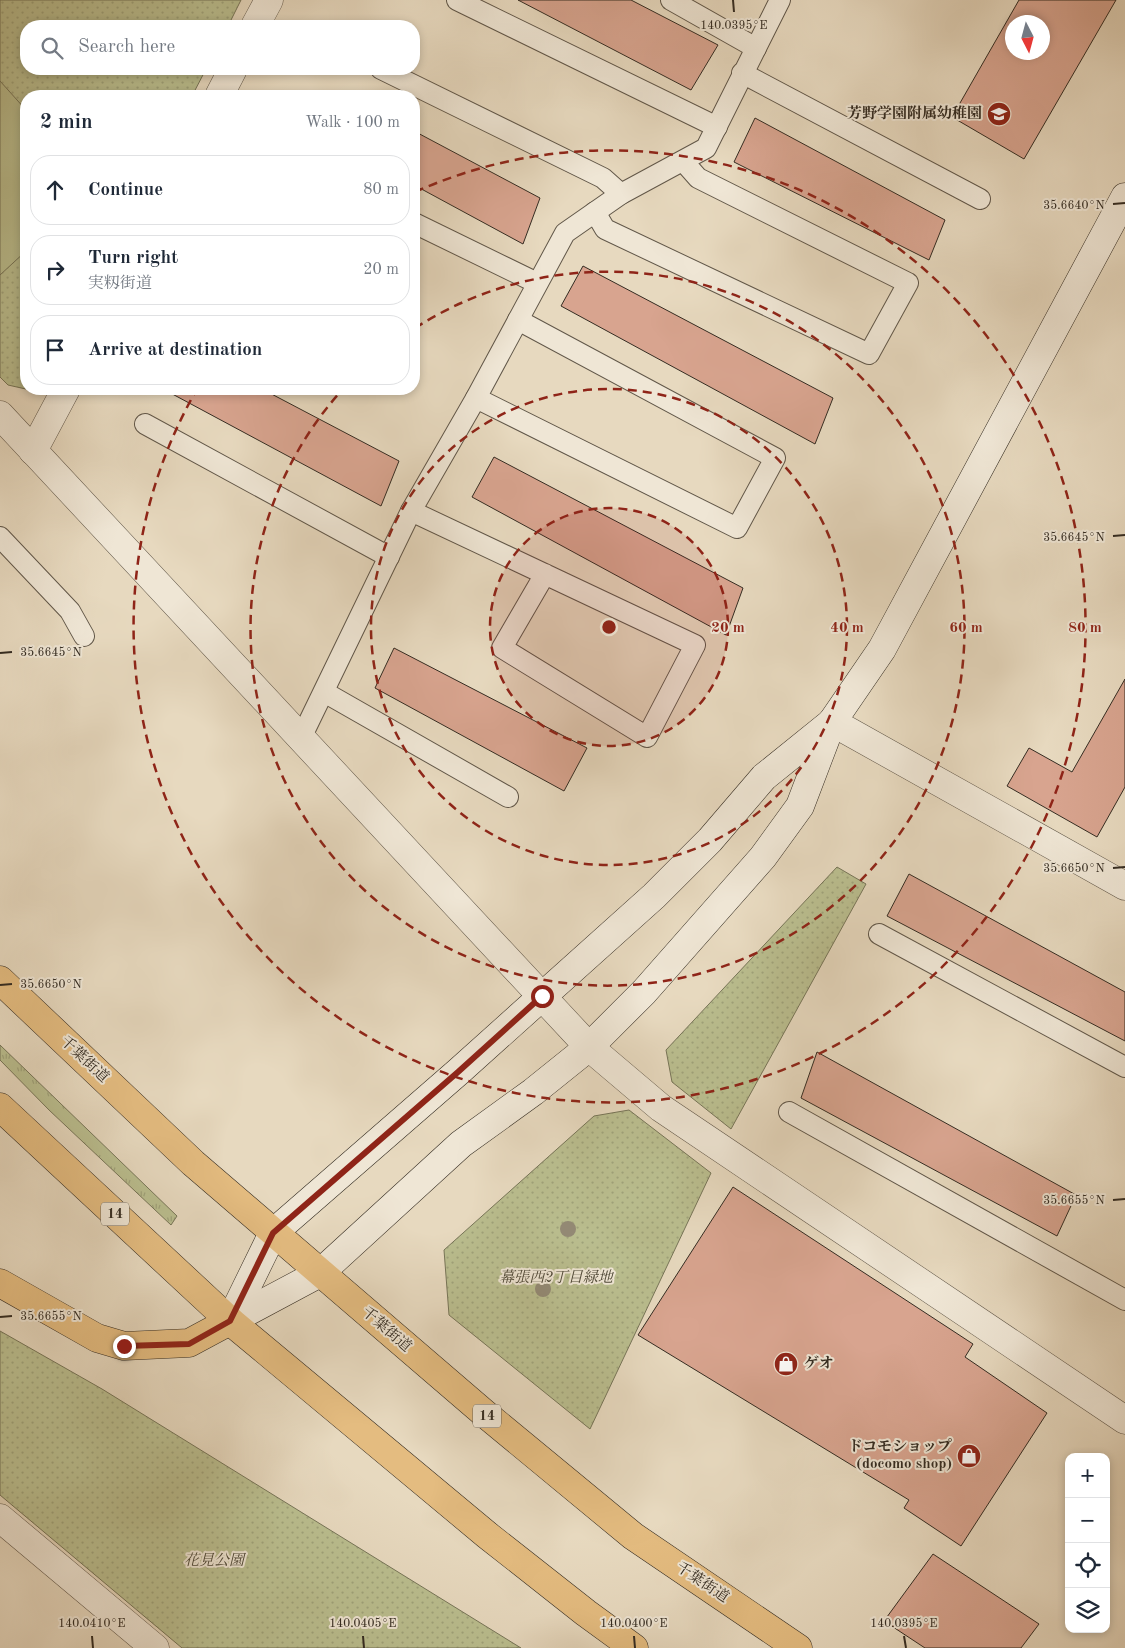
<!DOCTYPE html>
<meta charset="utf-8">
<style>
:root{--surface:#fff;--page:#f2f2f3;--text:#1f2937;--muted:#747a83;--line:#e0e1e3}
body{margin:0;font-family:"Old Standard TT","Noto Serif JP",serif;background:var(--page);color:var(--text)}
.controls{position:absolute;right:15px;bottom:15px;display:grid;overflow:hidden;border-radius:10px;box-shadow:0 2px 8px #0003}
.controls button{width:45px;height:45px;display:grid;place-items:center;padding:0;border:0;border-bottom:1px solid var(--line);background:var(--surface);color:var(--text);font:25px sans-serif}
.compass{position:absolute;left:1005px;top:15px;width:45px;height:45px;border-radius:50%;background:var(--surface);box-shadow:0 2px 8px #0003;rotate:174deg}
.stop{position:absolute;width:15px;height:15px;margin:-11px;border:4px solid #8f2418;border-radius:50%;background:#fff}
.stop.end{background:#8f2418;border-color:#fff;box-shadow:0 1px 5px #0008}
.list{margin:0;padding:0;list-style:none}
h2{display:flex;justify-content:space-between;align-items:center;height:65px;margin:0;padding:0 20px;font-size:21px}
h2 small{font-size:16px;font-weight:400;color:var(--muted)}
.list li{display:grid;grid-template-columns:32px 1fr auto;gap:15px;align-items:center;box-sizing:border-box;height:70px;margin:0 10px 10px;padding:0 10px;border:1px solid var(--line);border-radius:20px}
.list b{display:block;font-size:19px;white-space:nowrap}
.list p{margin:0;font-size:16px;white-space:nowrap;color:var(--muted)}
.list em{font-size:16px;font-style:normal;color:var(--muted)}
.icon{flex:none;width:28px;height:28px;fill:none;stroke:currentColor;stroke-width:2;stroke-linecap:round;stroke-linejoin:round}
.map{position:relative;flex:none;width:1125px;height:1648px;overflow:hidden}
.search{position:absolute;background:var(--surface);box-shadow:0 2px 8px #0003;left:20px;top:20px;width:400px;height:55px;display:flex;align-items:center;gap:12px;box-sizing:border-box;padding:0 18px;border-radius:20px;color:var(--muted);font-size:19px}
.panel{position:absolute;background:var(--surface);box-shadow:0 2px 8px #0003;left:20px;top:90px;width:400px;height:305px;border-radius:20px}
.map>svg:first-child{display:block}
.grass{fill:url(#grass-tufts);stroke:#777558}
.park{fill:url(#park-dots);stroke:#777558}
.garden{fill:#babe8f;stroke:#777558}
.building{fill:#d8a48f;stroke:#342c22;fill-rule:evenodd}
.lines{fill:none;stroke-linecap:round;stroke-linejoin:round}
.lane-casing{stroke:#615749;stroke-width:22}
.street-casing{stroke:#615749;stroke-width:29}
.secondary-casing{stroke:#342c22;stroke-width:29}
.primary-casing{stroke:#342c22;stroke-width:29}
.highway-casing{stroke:#342c22;stroke-width:29}
.lane{stroke:#efe6d5;stroke-width:20}
.street{stroke:#efe6d5;stroke-width:28}
.secondary{stroke:#efe6d5;stroke-width:28}
.primary{stroke:#e4bc80;stroke-width:28}
.highway{stroke:#e4bc80;stroke-width:28}
.tree{fill:#938a75}
.route{stroke:#8f2418;stroke-width:6}
.ticks{fill:none;stroke:#342c22;stroke-width:2}
.ring{fill:none;stroke:#8f2418;stroke-width:2.5;stroke-dasharray:9 6}
.labels{text-anchor:middle;dominant-baseline:central;stroke-width:4;stroke-linejoin:round;paint-order:stroke}
.shield{fill:#efe6d5;stroke:#6c6458;stroke-width:1}
.shield-label{font-size:14px;font-weight:bold;fill:#342c22}
.poi-label{font-size:15px;font-weight:bold;fill:#342c22;stroke:#efe6d5;text-anchor:end}
.street-label{font-size:15px;fill:#342c22;stroke:#efe6d5}
.park-label{font-size:15px;font-style:italic;fill:#4f4938;stroke:#efe6d5}
.ticks-label{font-size:12px;text-anchor:middle;fill:#342c22;stroke:#efe6d5;stroke-width:4;stroke-linejoin:round;paint-order:stroke}
.centre{fill:#8f2418;stroke:#efe6d5;stroke-width:2.5}
.ring-label{font-size:15px;text-anchor:middle;font-weight:bold;fill:#8f2418;stroke:#efe6d5;stroke-width:4;stroke-linejoin:round;paint-order:stroke}
</style>
<div class="map">
<svg width="1125" height="1648" viewBox="0 0 1125 1648">
<defs>
<pattern id="grass-tufts" width="24" height="20" patternUnits="userSpaceOnUse" patternTransform="scale(1.25)"><rect width="24" height="20" fill="#babe8f"/><path d="M3 7l-1-3M5 7V3M7 7l1-3M15 17l-1-3M17 17v-4M19 17l1-3" fill="none" stroke="#a0a37b"/></pattern>
<pattern id="park-dots" width="8" height="8" patternUnits="userSpaceOnUse" patternTransform="scale(1.25)"><rect width="8" height="8" fill="#babe8f"/><path d="M2 2h.1M6 6h.1" fill="none" stroke="#a0a37b" stroke-width="1.8" stroke-linecap="round"/></pattern>
</defs>
<rect width="100%" height="100%" fill="#e7d9bf"/>
<filter id="stains"><feTurbulence type="fractalNoise" baseFrequency=".004" numOctaves="4"/><feColorMatrix values="0 0 0 0 .2 0 0 0 0 .09 0 0 0 0 .02 0 0 0 .5 -.17"/></filter>
<radialGradient id="worn" r=".72"><stop offset=".6" stop-color="#630" stop-opacity="0"/><stop offset="1" stop-color="#630" stop-opacity=".3"/></radialGradient>
<!-- grass -->
<path class="grass" d="M0,1045l177,171 -6,9 -122,-115 -49,-50z"/>
<!-- park -->
<g class="park">
<path d="M0,0h241l-13,26h-202v43h180l-14,27h-166v293h15l-2,3 -31,-7 -8,-8z"/>
<path d="M837,867l29,17 -135,245 -59,-47 -6,-32z"/>
<path d="M629,1110l82,63 -121,256 -141,-114 -5,-65 150,-134z"/>
<path d="M0,1331l102,58 419,259h-339l-182,-153z"/>
</g>
<!-- garden -->
<path class="garden" d="M0,81l26,29v141l-26,24z"/>
<!-- building -->
<g class="building">
<path d="M518,0h113l87,45 -27,45z"/>
<path d="M1019,0h97l-92,159 -72,-42zM1012,22h30v30h-30z"/>
<path d="M755,118l190,102 -16,40 -195,-98z"/>
<path d="M414,131l126,67 -17,46 -109,-59z"/>
<path d="M583,266l250,132 -18,46 -254,-138z"/>
<path d="M163,389h99l137,72 -18,45z"/>
<path d="M494,457l249,131 -17,47 -254,-138z"/>
<path d="M394,648l193,100 -23,43 -189,-103z"/>
<path d="M1125,679v108l-28,50 -90,-51 22,-38 43,24z"/>
<path d="M909,874l216,118v49l-238,-125z"/>
<path d="M817,1052l259,143 -19,41 -256,-138z"/>
<path d="M733,1187l240,157 -8,13 82,56 -86,133 -57,-38 5,-8 -271,-165z"/>
<path d="M933,1554l106,70 -18,24h-96l-41,-27z"/>
</g>
<g class="lines">
<!-- lane casing -->
<g class="lane-casing">
<g id="lane">
<path d="M457,0l260,127"/>
<path d="M671,0l85,48"/>
<path d="M381,69l222,109 18,16"/>
<path d="M742,73l238,126"/>
<path d="M595,212l10,17 264,125 39,-71 -210,-105 -15,-17"/>
<path d="M414,223l123,60"/>
<path d="M476,398l261,130 38,-70 -257,-138"/>
<path d="M145,424l244,133"/>
<path d="M411,511l284,134 -48,92 -145,-89 43,-74"/>
<path d="M0,537l70,74 14,25"/>
<path d="M324,692l184,105"/>
<path d="M301,738l110,-227 65,-113 89,-165 56,-39 85,-46 74,-148"/>
<path d="M879,934l246,133"/>
<path d="M789,1112l336,188"/>
</g>
</g>
<!-- street casing -->
<g class="street-casing">
<g id="street">
<path d="M255,26l14,-26"/>
<path d="M219,96l14,-27"/>
<path d="M0,415l589,632 72,61 464,312"/>
<path d="M33,451l33,-62"/>
<path d="M832,722l293,164"/>
<path d="M0,1518l155,130"/>
</g>
</g>
<!-- secondary casing -->
<g class="secondary-casing">
<g id="secondary">
<path d="M230,1321l90,-48 141,-129 72,-52 56,-45 55,-55 119,-135 37,-51 32,-84 50,-73 243,-452"/>
<path d="M230,1321l43,-88 185,-161 196,-176 56,-56 54,-63 67,-54"/>
</g>
</g>
<!-- primary casing -->
<g class="primary-casing">
<path id="primary" d="M0,1283l97,55 27,8 65,-3 41,-22"/>
</g>
<!-- highway casing -->
<g class="highway-casing">
<g id="highway">
<path d="M0,980l193,183 291,250 149,123 165,112"/>
<path d="M0,1107l230,214 257,214 99,78 48,35"/>
</g>
</g>
<!-- lane -->
<use href="#lane" class="lane"/>
<!-- street -->
<use href="#street" class="street"/>
<!-- secondary -->
<use href="#secondary" class="secondary"/>
<!-- primary -->
<use href="#primary" class="primary"/>
<!-- highway -->
<use href="#highway" class="highway"/>
</g>
<!-- trees -->
<g class="tree">
<circle cx="568" cy="1229" r="8"/>
<circle cx="543" cy="1289" r="8"/>
</g>
<g class="lines">
<!-- route -->
<path class="route" d="M124,1346l65,-2 41,-23 43,-88 185,-161 84,-76"/>
</g>
<!-- ticks -->
<path class="ticks" d="M733,0l1,12M1113,204l12,-1M1113,536l12,-1M0,653l12,-1M1113,868l12,-1M0,985l12,-1M1113,1200l12,-1M0,1317l12,-1M92,1636l1,12M363,1636l1,12M634,1636l1,12M904,1636l2,12"/>
<!-- distance rings -->
<circle cx="609" cy="627" r="119" fill="#8f2418" fill-opacity=".12"/>
<g class="ring">
<circle cx="609" cy="627" r="119"/>
<circle cx="609" cy="627" r="238"/>
<path d="M415 328A357 357 0 1 1 342 390"/>
<path d="M415 192A476 476 0 1 1 197 389"/>
</g>
<!-- icons -->
<defs>
<g id="school-disc" transform="scale(1.25)"><circle r="9.5" fill="#8f2418" stroke="#efe6d5"/><path d="M0-5L7-2L0 1L-7-2ZM-4 1L0 2.5L4 1V4Q0 6-4 4Z" fill="#fff"/></g>
<g id="shop-disc" transform="scale(1.25)"><circle r="9.5" fill="#8f2418" stroke="#efe6d5"/><path d="M-5-2.5h2.3a2.7 3.5 0 0 1 5.4 0H5L5.5 6h-11ZM-1.5-2.5h3a1.5 2.3 0 0 0-3 0Z" fill="#fff"/></g>
</defs>
<g fill-rule="evenodd">
<use href="#school-disc" x="999" y="114"/>
<use href="#shop-disc" x="786" y="1364"/>
<use href="#shop-disc" x="969" y="1456"/>
</g>
<g class="labels">
<!-- shield labels -->
<g class="shield">
<rect x="101" y="1202.5" width="28" height="23" rx="4"/>
<rect x="473" y="1404.5" width="28" height="23" rx="4"/>
</g>
<g class="shield-label">
<text x="115" y="1214">14</text>
<text x="487" y="1416">14</text>
</g>
<!-- poi labels -->
<g class="poi-label">
<text x="982" y="114">芳野学園附属幼稚園</text>
<text x="804" y="1364" text-anchor="start">ゲオ</text>
<text x="952" y="1447">ドコモショップ<tspan x="952" dy="17">(docomo shop)</tspan></text>
</g>
<!-- street labels -->
<g class="street-label">
<text transform="translate(84 1060) rotate(43)">千葉街道</text>
<text transform="translate(386 1330) rotate(41)">千葉街道</text>
<text transform="translate(702 1583) rotate(34)">千葉街道</text>
</g>
<!-- park labels -->
<g class="park-label">
<text x="556" y="1278">幕張西2丁目緑地</text>
<text x="214" y="1561">花見公園</text>
</g>
</g>
<g class="ticks-label">
<text x="734" y="29">140.0395°E</text>
<text x="1074" y="209">35.6640°N</text>
<text x="1074" y="541">35.6645°N</text>
<text x="51" y="656">35.6645°N</text>
<text x="1074" y="872">35.6650°N</text>
<text x="51" y="988">35.6650°N</text>
<text x="1074" y="1204">35.6655°N</text>
<text x="51" y="1320">35.6655°N</text>
<text x="92" y="1627">140.0410°E</text>
<text x="363" y="1627">140.0405°E</text>
<text x="634" y="1627">140.0400°E</text>
<text x="904" y="1627">140.0395°E</text>
</g>
<circle cx="609" cy="627" r="8" class="centre"/>
<g class="ring-label">
<text x="728" y="632">20 m</text>
<text x="847" y="632">40 m</text>
<text x="966" y="632">60 m</text>
<text x="1085" y="632">80 m</text>
</g>
<rect width="100%" height="100%" filter="url(#stains)"/>
<rect width="100%" height="100%" fill="url(#worn)"/>
</svg>
<div class="controls">
<button>+</button>
<button>−</button>
<button><svg class="icon" aria-label="locate" viewBox="0 0 24 24"><circle cx="12" cy="12" r="6"/><path d="M12 2v4M12 18v4M2 12h4M18 12h4"/></svg></button>
<button><svg class="icon" aria-label="layers" viewBox="0 0 24 24"><path d="M12 4l9 5-9 5-9-5zM3 14l9 5 9-5"/></svg></button>
</div>
<svg class="compass" viewBox="-18 -18 36 36"><path d="M0-13l5 13h-10z" fill="#e53935"/><path d="M0 13l5-13h-10z" fill="#747a83"/></svg>
<div class="stop" style="left:542px;top:996px"></div>
<div class="stop end" style="left:124px;top:1346px"></div>
<div class="search"><svg class="icon" aria-label="search" viewBox="0 0 24 24"><circle cx="10" cy="10" r="6"/><path d="M15 15l6 6"/></svg>Search here</div>
<section class="panel">
<h2>2 min<small>Walk · 100 m</small></h2>
<ul class="list">
<li><svg class="icon" aria-label="ahead" viewBox="0 0 24 24"><path d="M12 20V5M6 11l6-6 6 6"/></svg><div><b>Continue</b></div><em>80 m</em></li>
<li><svg class="icon" aria-label="right" viewBox="0 0 24 24"><path d="M7 20v-9h11M14 6l5 5-5 5"/></svg><div><b>Turn right</b><p>実籾街道</p></div><em>20 m</em></li>
<li><svg class="icon" aria-label="arrive" viewBox="0 0 24 24"><path d="M6 21V4h12l-3 4 3 4H6"/></svg><div><b>Arrive at destination</b></div></li>
</ul>
</section>
</div>
